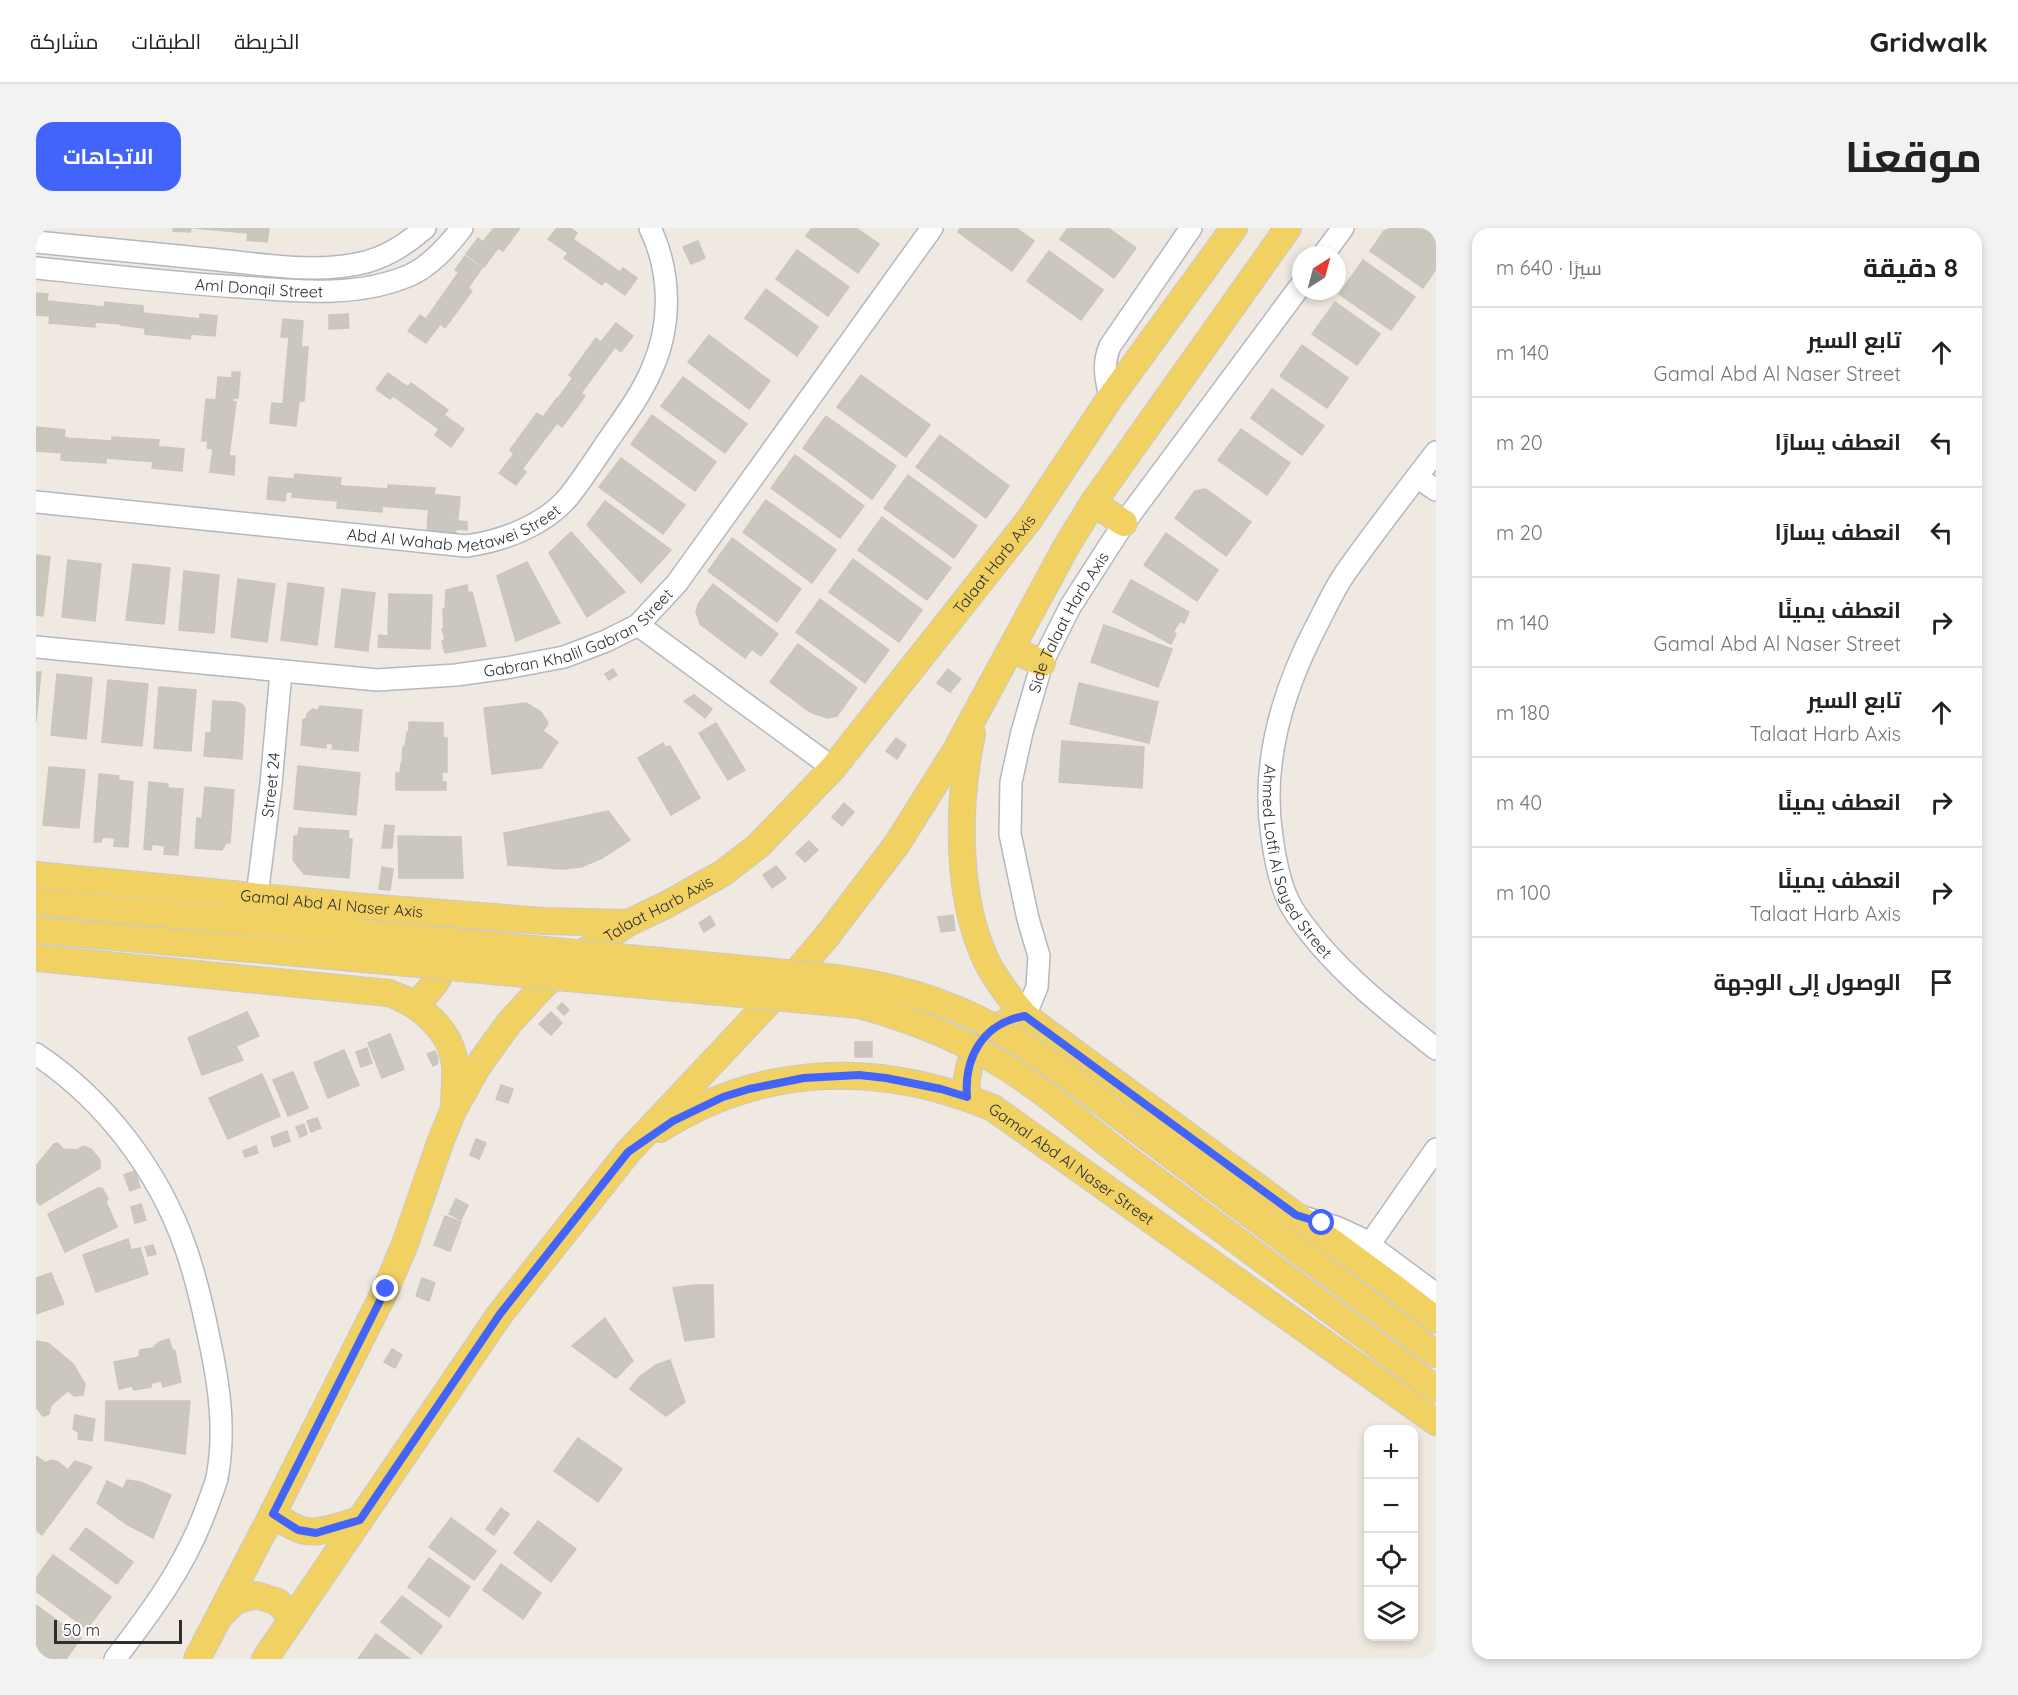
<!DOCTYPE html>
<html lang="ar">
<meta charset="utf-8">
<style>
:root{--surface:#fff;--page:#f2f2f2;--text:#222;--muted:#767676;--line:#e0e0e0;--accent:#4264fb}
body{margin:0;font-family:Quicksand,Cairo,sans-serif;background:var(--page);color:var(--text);direction:rtl}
.controls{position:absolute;right:18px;bottom:18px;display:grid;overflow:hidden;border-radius:12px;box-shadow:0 3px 9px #0003}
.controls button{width:54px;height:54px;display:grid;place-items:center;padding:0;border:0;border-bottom:2px solid var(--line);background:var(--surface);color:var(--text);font:30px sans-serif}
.compass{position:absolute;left:1256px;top:18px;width:54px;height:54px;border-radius:50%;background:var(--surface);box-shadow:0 3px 9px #0003;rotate:36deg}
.scale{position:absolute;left:18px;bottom:15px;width:128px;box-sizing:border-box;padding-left:6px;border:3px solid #2e2e2e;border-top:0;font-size:16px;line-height:21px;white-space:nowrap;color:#2e2e2e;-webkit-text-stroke:4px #fff;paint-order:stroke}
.stop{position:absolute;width:18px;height:18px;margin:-14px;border:4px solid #4264fb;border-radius:50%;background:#fff}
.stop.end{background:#4264fb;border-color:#fff;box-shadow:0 2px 6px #0008}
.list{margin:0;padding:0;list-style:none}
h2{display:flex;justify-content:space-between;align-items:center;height:78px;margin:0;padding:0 24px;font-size:26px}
h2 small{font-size:20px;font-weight:400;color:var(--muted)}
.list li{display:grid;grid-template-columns:39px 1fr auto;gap:18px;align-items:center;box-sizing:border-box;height:90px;padding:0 24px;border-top:2px solid var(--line)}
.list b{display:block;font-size:22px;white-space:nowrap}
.list p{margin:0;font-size:20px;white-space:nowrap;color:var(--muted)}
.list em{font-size:20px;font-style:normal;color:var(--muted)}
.icon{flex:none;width:33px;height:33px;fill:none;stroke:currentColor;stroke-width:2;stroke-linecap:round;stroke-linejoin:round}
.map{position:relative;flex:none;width:1400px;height:1431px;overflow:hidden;direction:ltr;border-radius:18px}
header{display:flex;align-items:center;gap:36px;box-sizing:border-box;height:84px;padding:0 30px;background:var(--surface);border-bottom:2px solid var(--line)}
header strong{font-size:28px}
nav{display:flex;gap:33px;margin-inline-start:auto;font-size:21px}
.intro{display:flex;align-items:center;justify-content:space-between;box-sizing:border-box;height:144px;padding:0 36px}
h1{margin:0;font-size:42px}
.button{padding:15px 27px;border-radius:18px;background:var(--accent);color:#fff;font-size:21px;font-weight:700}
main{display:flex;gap:36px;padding:0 36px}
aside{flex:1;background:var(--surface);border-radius:18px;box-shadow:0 3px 9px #0003}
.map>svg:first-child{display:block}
.building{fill:#cbc7bf;stroke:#cbc5ba;stroke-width:1.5}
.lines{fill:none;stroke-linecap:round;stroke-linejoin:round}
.minor-casing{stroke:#b4b7c1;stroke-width:24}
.major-casing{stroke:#c9c9c9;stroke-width:28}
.minor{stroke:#fff;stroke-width:21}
.major{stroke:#f2d163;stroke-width:26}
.major-bridge-casing{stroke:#c9c9c9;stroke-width:28;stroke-linecap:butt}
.major-bridge{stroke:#f2d163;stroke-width:26}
.route{stroke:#4264fb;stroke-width:8}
.labels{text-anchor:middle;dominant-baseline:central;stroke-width:6;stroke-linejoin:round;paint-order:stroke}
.street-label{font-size:16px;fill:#2e2e2e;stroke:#fff}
</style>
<header>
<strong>Gridwalk</strong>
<nav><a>الخريطة</a><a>الطبقات</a><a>مشاركة</a></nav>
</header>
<div class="intro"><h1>موقعنا</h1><a class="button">الاتجاهات</a></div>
<main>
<aside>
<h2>8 دقيقة<small>سيرًا · 640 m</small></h2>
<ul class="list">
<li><svg class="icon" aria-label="ahead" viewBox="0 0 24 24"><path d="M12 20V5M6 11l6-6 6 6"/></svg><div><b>تابع السير</b><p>Gamal Abd Al Naser Street</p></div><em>140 m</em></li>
<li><svg class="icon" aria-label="left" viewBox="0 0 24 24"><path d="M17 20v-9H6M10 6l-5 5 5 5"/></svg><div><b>انعطف يسارًا</b></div><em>20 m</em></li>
<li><svg class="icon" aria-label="left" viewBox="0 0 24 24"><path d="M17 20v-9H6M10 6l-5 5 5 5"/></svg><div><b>انعطف يسارًا</b></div><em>20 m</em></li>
<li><svg class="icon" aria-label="right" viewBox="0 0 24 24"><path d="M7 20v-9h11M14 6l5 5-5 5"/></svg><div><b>انعطف يمينًا</b><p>Gamal Abd Al Naser Street</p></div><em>140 m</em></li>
<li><svg class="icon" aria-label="ahead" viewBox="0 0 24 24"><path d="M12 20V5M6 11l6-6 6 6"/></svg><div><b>تابع السير</b><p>Talaat Harb Axis</p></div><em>180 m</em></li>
<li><svg class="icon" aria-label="right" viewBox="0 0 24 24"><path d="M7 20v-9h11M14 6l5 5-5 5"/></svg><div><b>انعطف يمينًا</b></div><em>40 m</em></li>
<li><svg class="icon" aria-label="right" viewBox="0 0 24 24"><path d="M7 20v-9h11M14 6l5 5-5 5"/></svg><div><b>انعطف يمينًا</b><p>Talaat Harb Axis</p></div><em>100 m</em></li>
<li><svg class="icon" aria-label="arrive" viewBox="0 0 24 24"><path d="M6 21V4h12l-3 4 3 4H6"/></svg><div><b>الوصول إلى الوجهة</b></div></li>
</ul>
</aside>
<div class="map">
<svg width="1400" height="1431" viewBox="0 0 1400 1431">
<rect width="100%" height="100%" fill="#efe9e1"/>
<!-- building -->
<g class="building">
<path d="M138,0h17l-1,4 -17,-1z"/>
<path d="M158,0h75l-2,14 -20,-2 1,-7z"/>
<path d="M458,0h26l-17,23 -5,-3 -14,19 -18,-13 12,-16 5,4z"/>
<path d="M521,0h13l7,5 -4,6 47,33 3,-4 14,10 -12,17 -20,-14 -3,4 -38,-27 4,-5 -20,-14z"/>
<path d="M776,0h44l23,16 -21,29 -52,-37z"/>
<path d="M924,0h56l18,13 -22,30 -54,-39z"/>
<path d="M1032,0h40l28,20 -22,30 -54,-39z"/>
<path d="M1355,0h42l3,2v39l-13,19 -53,-37 14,-20z"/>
<path d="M662,13l7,17 -14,6 -8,-17z"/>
<path d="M761,22l52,37 -21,29 -52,-37z"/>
<path d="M1013,23l54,39 -22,30 -54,-39z"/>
<path d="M429,28l17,12 -14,20 4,3 -27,37 -5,-4 -14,19 -18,-12 12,-16 6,4 33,-47 -4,-2z"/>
<path d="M1327,32l52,37 -24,33 -52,-36z"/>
<path d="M730,61l52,38 -21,29 -52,-38z"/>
<path d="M0,65l12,1 -1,7 57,6 1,-5 17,2 -2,20 -25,-2v5l-46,-4 1,-7 -14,-1z"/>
<path d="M1299,74l45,32 -23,31 -45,-31z"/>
<path d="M87,76l20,2v7l57,6v-5l17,2 -2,20 -24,-2 -1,5 -45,-5v-6l-24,-3z"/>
<path d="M312,86l1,14 -20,1v-14z"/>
<path d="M247,91l20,2 -2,26h7l-4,54h-5l-3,25 -26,-3 2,-20 11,1 6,-67h-8z"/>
<path d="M580,95l17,13 -12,16 -6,-5 -34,46 4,3 -10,14 -17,-12 15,-20 -4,-3 27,-37 5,4z"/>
<path d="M673,107l61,46 -21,28 -61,-47z"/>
<path d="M1266,117l46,33 -21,30 -47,-32z"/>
<path d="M196,144h8l-2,26h-5l-1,4 -16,-2 2,-23 14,1z"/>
<path d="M352,145l20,14 3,-4 37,27 -4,5 20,14 -13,18 -16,-12 4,-6 -46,-33 -3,3 -14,-10z"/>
<path d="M825,147l69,50 -24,32 -69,-50z"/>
<path d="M647,149l64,47 -22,29 -64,-47z"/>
<path d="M1236,161l52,37 -22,29 -51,-37z"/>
<path d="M521,170l17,13 -12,16 -5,-4 -35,46 4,3 -10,13 -17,-12 15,-19 -4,-4 27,-37 6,4z"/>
<path d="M170,171l30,3 -7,54h6l-1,19 -24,-3 3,-23 -6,-1 1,-7h-6z"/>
<path d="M616,187l64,47 -21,29 -64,-47z"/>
<path d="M790,188l70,50 -24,33 -69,-51z"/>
<path d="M0,199l29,3 -1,7 3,1 -1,9h-4v6l-26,-2z"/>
<path d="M1205,201l49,34 -23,32 -49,-35z"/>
<path d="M904,207l69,51 -23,32 -70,-51z"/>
<path d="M76,209l47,3 -1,7h6l-1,12 -6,-1v4l-51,-4v5l-45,-3 1,-13h4l1,-9 45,3z"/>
<path d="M128,219l20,2 -2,22 -30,-3 1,-6h4v-4l6,1z"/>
<path d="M759,227l69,51 -24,32 -69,-50z"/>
<path d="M585,230l64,47 -22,29 -64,-47z"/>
<path d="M259,246l46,4 -1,7 3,1 -1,10 -4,-1v6l-46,-4v-5h-6l-1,9 -18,-2 2,-22 25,2z"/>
<path d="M872,247l69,51 -23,32 -70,-50z"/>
<path d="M352,257l47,3 -1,7h6l-1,12 -6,-1v4l-51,-4v6l-45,-4 1,-13 4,1 1,-10 45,3z"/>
<path d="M1170,261l45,33 -25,34 -51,-38 20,-27z"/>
<path d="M404,267l20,2 -2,22 -30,-2 1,-7h4v-4l6,1z"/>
<path d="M730,272l70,50 -24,33 -69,-51z"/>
<path d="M569,273l66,49 -30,33 -54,-58z"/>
<path d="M392,289l39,5v8l-11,-1 -1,9 -28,-3z"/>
<path d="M846,289l69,51 -24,32 -69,-50z"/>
<path d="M535,304l54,60 -38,25 -38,-64z"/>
<path d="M1130,305l52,37 -21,31 -53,-36z"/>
<path d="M696,310l69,51 -24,33 -69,-51z"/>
<path d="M0,327l14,2 -7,59 -7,-1z"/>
<path d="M817,331l69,51 -23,32 -70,-50z"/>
<path d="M32,332l33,4 -6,57 -33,-4z"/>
<path d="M491,334l33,61 -44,18 -19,-65z"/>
<path d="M97,336l37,4 -6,56 -38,-4z"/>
<path d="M148,343l35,4 -5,58 -35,-3z"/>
<path d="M202,351l37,5 -8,58 -36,-5z"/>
<path d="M1095,352l58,32 -5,11 -4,-2 -7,11 3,2 -5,10 -58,-32z"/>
<path d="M252,355l36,5 -7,57 -36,-5z"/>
<path d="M677,356l65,50 -17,22 -9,-7 -7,9 -45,-34 -4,-12 2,-8z"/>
<path d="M431,357l1,8 4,-1 14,54 -41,7 -3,-12 3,-2 -3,-10 2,-1 -1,-19h2l1,-19z"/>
<path d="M306,361l33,4 -7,58 -33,-4z"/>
<path d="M353,366l43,1 -2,54 -52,-2 1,-12 9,1z"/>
<path d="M784,371l69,51 -24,33 -69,-51z"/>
<path d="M1068,397l68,24 -14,38 -67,-25z"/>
<path d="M762,416l59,44 -20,28 -10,2 -17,-6 -40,-30z"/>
<path d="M577,441l4,6 -8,5 -4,-6z"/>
<path d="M912,441l13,10 -11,13 -13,-9z"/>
<path d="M0,444h5l-5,50z"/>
<path d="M21,446l35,4 -6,61 -35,-4z"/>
<path d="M72,452l40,4 -6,62 -40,-4z"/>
<path d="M1043,455l79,19 -9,41 -79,-19z"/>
<path d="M123,459l37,3 -5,61 -37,-3z"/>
<path d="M658,467l18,14 -7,9 -21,-17z"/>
<path d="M177,473l23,1 5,2 4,4 -3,51 -38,-3 2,-23h5z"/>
<path d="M490,475l15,9 7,11 -5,8 15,11 -17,26 -49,6 -8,-66z"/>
<path d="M284,478l42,4 -4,41 -26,-2 1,-5 -7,-1v5l-25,-3 2,-25 4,-2v-4l6,-5 4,2z"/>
<path d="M373,494l34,1v15h4v34h-5v10h4v8h-50v-17h4l1,-9 1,1 1,-18 2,1 2,-16h2z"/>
<path d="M680,495l29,47 -17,10 -29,-47z"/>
<path d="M860,510l10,7 -9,14 -11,-8z"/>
<path d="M1026,513l82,6 -2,41 -83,-6z"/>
<path d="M627,515l2,4 5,-1 30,52 -29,17 -33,-57z"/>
<path d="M262,538l62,7 -4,42 -62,-6z"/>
<path d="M13,539l36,3 -6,58 -36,-3z"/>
<path d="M63,546l20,2 -1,4 15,2 -5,65 -14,-1 1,-8 -13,-1 -1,5h-7z"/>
<path d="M113,554l19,2v4l15,1 -5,66 -14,-1 1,-8 -13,-2 -1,6 -7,-1z"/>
<path d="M169,559l29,3 -4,53h-4l-4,7 -27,-2 2,-30 5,1z"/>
<path d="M808,575l10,9 -12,14 -10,-9z"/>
<path d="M572,583l22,29 -28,18 -21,9 -18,2 -55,-4 -4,-32z"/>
<path d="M349,597l9,1 -2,22h-10z"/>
<path d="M263,600l50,3 -1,7 4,1 -3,39 -45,-4 -11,-14 1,-24h4z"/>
<path d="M362,608l63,1 2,41h-64z"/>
<path d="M773,613l9,9 -13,12 -9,-9z"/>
<path d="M740,638l10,12 -14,10 -9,-13z"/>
<path d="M346,639l11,2 -3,21 -11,-1z"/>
<path d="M917,687l2,15 -14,2 -3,-15z"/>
<path d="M674,688l5,9 -11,7 -5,-9z"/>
<path d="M526,775l7,7 -5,5 -7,-7z"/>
<path d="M211,784l12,24 -23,10 7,14 -41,15 -14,-37z"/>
<path d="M515,784l11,11 -11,12 -12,-11z"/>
<path d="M354,806l14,35 -22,9 -14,-35z"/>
<rect x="819" y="814" width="17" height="15"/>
<path d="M331,820l5,15 -11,4 -5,-15z"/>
<path d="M308,822l15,35 -31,13 -14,-35z"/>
<path d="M399,823l3,8 -1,5 -4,2 -6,-12z"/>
<path d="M257,844l15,36 -20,8 -15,-36z"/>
<path d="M226,846l18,42 -52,23 -19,-41z"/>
<path d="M465,857l12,4 -5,14 -12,-4z"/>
<path d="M281,890l4,10 -10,4 -4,-11z"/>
<path d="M268,896l3,10 -7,3 -4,-10z"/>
<path d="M251,903l3,10 -16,6 -3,-10z"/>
<path d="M440,911l10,4 -7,16 -9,-4z"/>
<path d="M22,915l5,6 14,1 6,-4 8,3 9,11v8l-60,37 -4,-5v-34l18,-22z"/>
<path d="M220,918l2,7 -13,4 -2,-6z"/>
<path d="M99,943l5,16 -10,4 -6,-16z"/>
<path d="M62,960h4l6,11 -2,3 11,25 -52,25 -17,-38z"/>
<path d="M420,971l12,6 -7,15 -12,-6z"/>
<path d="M105,976l5,16 -11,3 -4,-16z"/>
<path d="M409,988l16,6 -11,29 -16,-6z"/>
<path d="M92,1011l3,11 9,-2 8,26 -52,18 -13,-37z"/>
<path d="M117,1017l3,9 -8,2 -3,-9z"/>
<path d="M15,1045l13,31 -28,10v-36z"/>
<path d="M386,1050l13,5 -6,18 -13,-5z"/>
<path d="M659,1057h18l1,52 -29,4 -12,-53z"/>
<path d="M569,1090l28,43 -17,17 -44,-32z"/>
<path d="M133,1111l3,10 3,2 6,31 -18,5 -2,-6 -9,2 -1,4 -17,3 -2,-4 -13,3 -5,-27 25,-5 1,-7 13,-2 6,-6z"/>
<path d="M0,1113l12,2 25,21 12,20 -2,11 -9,1 -6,-5 -17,14 -2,9 -6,2 -7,-9z"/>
<path d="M356,1121l10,6 -7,13 -11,-6z"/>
<path d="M634,1132l15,42 -19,14 -36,-27 9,-12 17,-12z"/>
<path d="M70,1173h84l-5,53 -80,-14z"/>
<path d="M39,1187l20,4 -3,22 -14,-2 1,-6 -6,-4z"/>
<path d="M542,1210l44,31 -24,33 -44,-31z"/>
<path d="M0,1228l10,7 5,-3 7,2 10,8 7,-9 17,6 -50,68 -6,-5z"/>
<path d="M91,1252l13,2 31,13 -18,43 -25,-13 -31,-22 10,-22 16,8z"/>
<path d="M465,1280l8,6 -15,21 -8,-6z"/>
<path d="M415,1290l45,33 -22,29 -45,-33z"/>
<path d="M502,1293l38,28 -25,33 -37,-29z"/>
<path d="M50,1300l47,34 -16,22 -47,-35z"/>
<path d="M17,1327l58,42 -24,32 -51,-38v-13z"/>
<path d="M393,1330l41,29 -21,30 -41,-30z"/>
<path d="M465,1336l40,29 -18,26 -40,-29z"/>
<path d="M366,1368l40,30 -21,28 -40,-32z"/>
<path d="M0,1377l45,33 -15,21h-24l-6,-5z"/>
<path d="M340,1406l34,25h-52z"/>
</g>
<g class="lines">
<!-- minor casing -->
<g class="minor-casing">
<g id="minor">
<path d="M0,14c61,6 122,12 183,18 47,5 100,14 147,2 22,-6 42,-19 59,-34"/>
<path d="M1287,27l20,-27"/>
<path id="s1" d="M0,40c68,7 136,15 205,19 55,4 114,11 167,-11 22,-9 40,-30 54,-48"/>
<path d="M1074,170c-4,-20 -8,-33 0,-52l81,-118"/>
<path id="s2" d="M1400,224c-30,39 -61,79 -90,120 -10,14 -18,31 -26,47 -36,67 -60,141 -48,218 3,22 7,45 17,65 7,15 19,28 29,41 36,42 76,72 118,106"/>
<path d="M1381,249l19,13"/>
<path id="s3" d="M0,274l430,44c37,-5 80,-21 104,-51 13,-17 25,-35 37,-53 16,-23 34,-47 45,-73 20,-45 19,-97 -2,-141"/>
<path d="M602,397l195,143"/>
<path id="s4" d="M0,419l341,33 79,-5 50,-7 58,-11 42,-16 32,-16 39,-42 255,-355"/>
<path id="s5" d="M221,668l14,-112 10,-112"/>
<path id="s6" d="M989,788l12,-29 2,-31 -11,-37 -18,-85 1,-52 11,-50 20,-69 28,-56 54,-84 177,-238"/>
<path d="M0,826c69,46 123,117 150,195 10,29 17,59 23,89 10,45 17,93 8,140 -3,11 -8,23 -12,34 -21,56 -54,100 -90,147"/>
<path d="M1267,989l33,10 24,11 76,56"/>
<path d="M1333,1017l67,-96"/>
</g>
</g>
<!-- major casing -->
<g class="major-casing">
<g id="major">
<path d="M1057,275l31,20"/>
<path d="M975,421l31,14"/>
<path d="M936,506c-15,71 -17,168 18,234 10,17 22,33 35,48l371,273 40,31"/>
<path id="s7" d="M0,647l329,32 179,14 84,2"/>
<path d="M0,674l319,30"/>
<path d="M0,702l317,28"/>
<path d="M0,730l353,35c31,11 64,38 66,74 1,12 -1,25 -1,38"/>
<path d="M378,776c19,-14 32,-32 33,-57"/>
<path d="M931,869c-3,-35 12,-65 46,-78"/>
<path d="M1099,900l301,226"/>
<path id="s8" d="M624,901c104,-66 221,-68 333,-21l443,314"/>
<path d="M1082,924l318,237"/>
<path d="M237,1285c34,29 49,18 87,7"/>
<path d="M185,1387l14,-14 21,-6 22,7 14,17"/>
<path id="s9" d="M161,1431l76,-146 113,-224 19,-45 36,-104 12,-29 25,-45 31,-43 35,-38 40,-33 44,-29 38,-18 57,-32 35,-27 75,-78 196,-248 81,-122 124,-170"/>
<path d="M229,1431l235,-345 128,-162 160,-170 39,-46 70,-92 59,-94 110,-203 27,-44 195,-275"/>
</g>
</g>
<!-- minor -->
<use href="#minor" class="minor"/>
<!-- major -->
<use href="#major" class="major"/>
<!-- major-bridge casing -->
<g class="major-bridge-casing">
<g id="major-bridge">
<path d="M319,704l463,44c63,6 124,22 179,53 49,28 93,65 138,99"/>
<path d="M317,730l506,47c48,13 93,30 137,56 43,25 82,60 122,91"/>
</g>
</g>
<!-- major-bridge -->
<use href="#major-bridge" class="major-bridge"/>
</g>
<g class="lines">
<!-- route -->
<path class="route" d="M350,1061l-113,225 25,16 18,3 44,-13 140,-206 128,-162 45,-31 50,-24 26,-8 55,-11 55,-3 27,3 55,11 26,8c-3,-40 16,-74 58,-81l271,199 26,8"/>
</g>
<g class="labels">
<!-- street labels -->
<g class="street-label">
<text stroke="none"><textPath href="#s1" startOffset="224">Aml Donqil Street</textPath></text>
<text stroke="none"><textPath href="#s3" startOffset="423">Abd Al Wahab Metawei Street</textPath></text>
<text stroke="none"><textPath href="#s9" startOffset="1386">Talaat Harb Axis</textPath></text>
<text stroke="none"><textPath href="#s6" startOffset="411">Side Talaat Harb Axis</textPath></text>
<text stroke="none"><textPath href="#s4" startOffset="554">Gabran Khalil Gabran Street</textPath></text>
<text stroke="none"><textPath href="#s5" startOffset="112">Street 24</textPath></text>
<text stroke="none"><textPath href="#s2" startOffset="462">Ahmed Lotfi Al Sayed Street</textPath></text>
<text stroke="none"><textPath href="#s7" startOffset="297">Gamal Abd Al Naser Axis</textPath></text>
<text stroke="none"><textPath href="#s9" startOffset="900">Talaat Harb Axis</textPath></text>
<text stroke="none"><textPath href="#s8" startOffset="444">Gamal Abd Al Naser Street</textPath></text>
</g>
</g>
</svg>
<div class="controls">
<button>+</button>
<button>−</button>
<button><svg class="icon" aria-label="locate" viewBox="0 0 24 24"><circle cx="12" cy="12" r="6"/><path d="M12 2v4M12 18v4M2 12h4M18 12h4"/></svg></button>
<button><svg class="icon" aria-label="layers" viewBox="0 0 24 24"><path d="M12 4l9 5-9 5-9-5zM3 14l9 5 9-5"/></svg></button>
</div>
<svg class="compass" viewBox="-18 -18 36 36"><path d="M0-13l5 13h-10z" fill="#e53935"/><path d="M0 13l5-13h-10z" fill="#767676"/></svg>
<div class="scale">50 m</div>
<div class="stop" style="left:1286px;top:995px"></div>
<div class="stop end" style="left:350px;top:1061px"></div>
</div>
</main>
